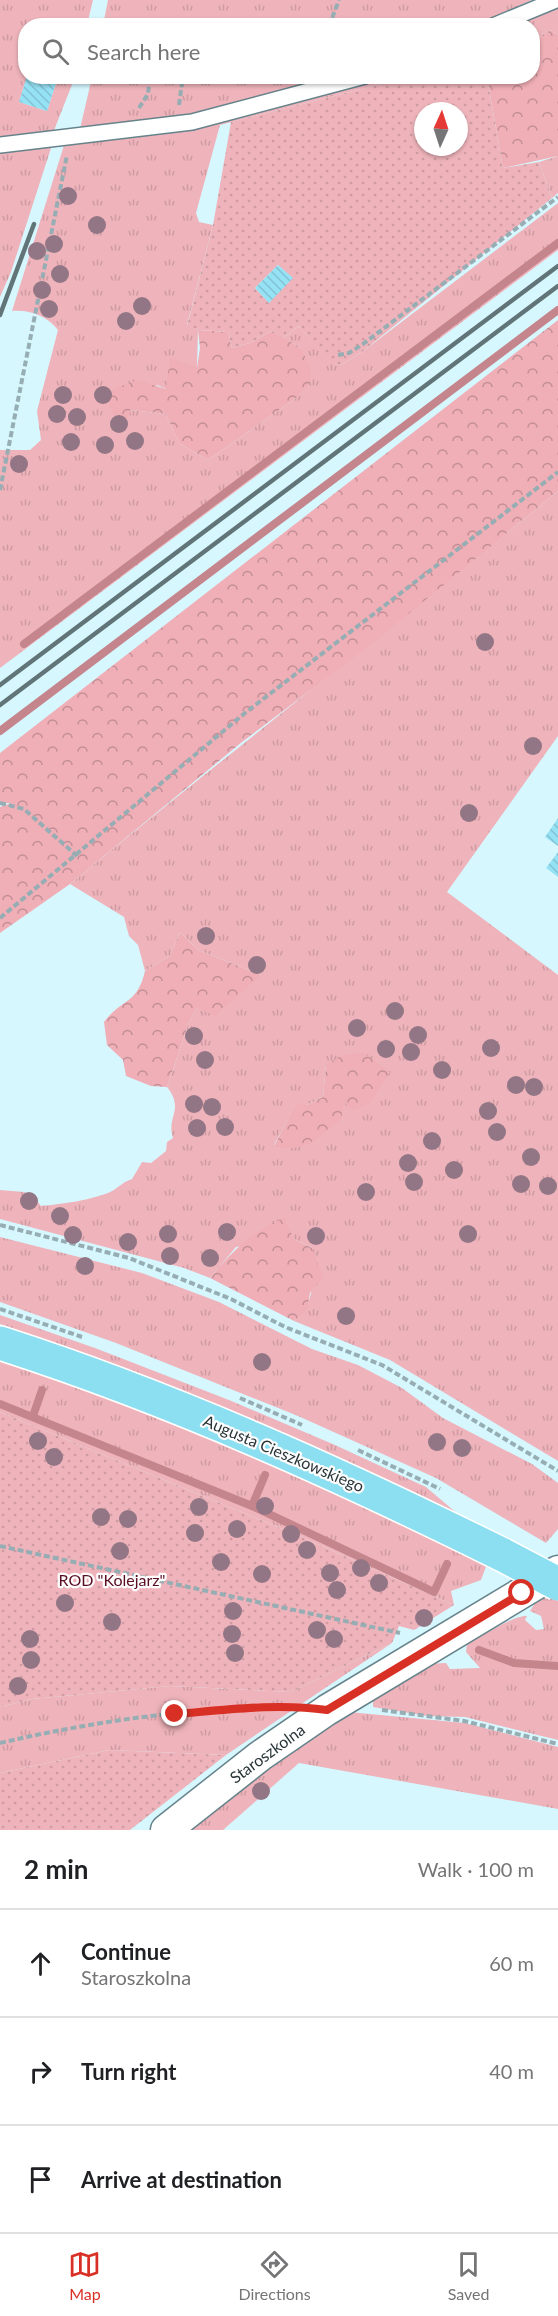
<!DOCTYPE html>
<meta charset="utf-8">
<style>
:root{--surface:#fff;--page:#f2f2f2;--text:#202124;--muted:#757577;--line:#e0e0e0;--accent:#d93025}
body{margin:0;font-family:Lato,sans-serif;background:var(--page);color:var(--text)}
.compass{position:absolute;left:414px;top:102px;width:54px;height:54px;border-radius:50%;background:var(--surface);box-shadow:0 2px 4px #0004;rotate:3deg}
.stop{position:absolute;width:18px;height:18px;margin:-14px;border:4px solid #d93025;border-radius:50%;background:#fff}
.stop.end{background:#d93025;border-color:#fff;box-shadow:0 2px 6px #0008}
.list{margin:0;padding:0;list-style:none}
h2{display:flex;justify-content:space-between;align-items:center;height:78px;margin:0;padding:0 24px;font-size:26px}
h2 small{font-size:20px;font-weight:400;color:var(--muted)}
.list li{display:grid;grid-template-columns:39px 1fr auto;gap:18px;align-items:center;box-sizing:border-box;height:108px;padding:0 24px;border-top:2px solid var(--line)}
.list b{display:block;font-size:22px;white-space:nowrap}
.list p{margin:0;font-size:20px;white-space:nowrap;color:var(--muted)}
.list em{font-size:20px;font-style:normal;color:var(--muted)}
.icon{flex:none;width:33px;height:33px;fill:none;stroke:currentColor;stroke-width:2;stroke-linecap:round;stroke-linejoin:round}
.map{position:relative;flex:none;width:558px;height:1830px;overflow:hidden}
.search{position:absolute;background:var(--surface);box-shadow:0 2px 4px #0004;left:18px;right:18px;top:18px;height:66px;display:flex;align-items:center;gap:15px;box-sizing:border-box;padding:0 21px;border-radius:24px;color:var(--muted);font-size:22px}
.sheet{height:402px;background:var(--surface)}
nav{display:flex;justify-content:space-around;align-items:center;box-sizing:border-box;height:84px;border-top:2px solid var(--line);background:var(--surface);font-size:16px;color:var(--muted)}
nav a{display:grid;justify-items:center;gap:3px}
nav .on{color:var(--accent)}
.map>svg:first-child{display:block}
.grass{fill:url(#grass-tufts);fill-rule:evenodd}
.forest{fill:url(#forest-crowns)}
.garden{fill:url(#garden-dots);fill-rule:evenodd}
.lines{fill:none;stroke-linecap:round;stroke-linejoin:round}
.stream{stroke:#c5858d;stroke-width:8}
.building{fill:url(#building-back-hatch)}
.lane-casing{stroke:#66838b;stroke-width:18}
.street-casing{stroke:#66838b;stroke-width:33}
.primary-casing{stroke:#fff;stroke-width:36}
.path{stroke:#95adb3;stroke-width:4;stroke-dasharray:6 3;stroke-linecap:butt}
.lane{stroke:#fff;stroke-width:15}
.street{stroke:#fff;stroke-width:30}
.primary{stroke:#8bdff0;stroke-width:33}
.rail{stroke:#617478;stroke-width:4.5}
.primary-bridge-casing{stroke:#fff;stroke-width:36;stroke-linecap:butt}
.primary-bridge{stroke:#8bdff0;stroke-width:33}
.tree{fill:#937686}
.route{stroke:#d93025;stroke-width:8}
.labels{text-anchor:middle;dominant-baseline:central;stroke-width:4.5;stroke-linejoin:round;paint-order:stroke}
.street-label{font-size:16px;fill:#283437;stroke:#fdfdfd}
.park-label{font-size:16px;fill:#5b0d23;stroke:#fdfdfd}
</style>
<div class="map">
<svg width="558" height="1830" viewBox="0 0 558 1830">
<defs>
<pattern id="grass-tufts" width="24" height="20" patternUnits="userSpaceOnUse" patternTransform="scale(1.5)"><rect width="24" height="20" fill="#efb4bb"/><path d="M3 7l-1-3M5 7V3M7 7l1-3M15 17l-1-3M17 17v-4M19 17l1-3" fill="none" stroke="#cd9ba1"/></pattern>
<pattern id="forest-crowns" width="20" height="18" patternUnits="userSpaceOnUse" patternTransform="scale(1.5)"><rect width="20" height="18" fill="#f0aeb6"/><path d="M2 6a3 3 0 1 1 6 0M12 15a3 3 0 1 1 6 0" fill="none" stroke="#c28e95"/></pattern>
<pattern id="garden-dots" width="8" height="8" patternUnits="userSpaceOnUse" patternTransform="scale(1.5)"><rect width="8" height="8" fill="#efb4bb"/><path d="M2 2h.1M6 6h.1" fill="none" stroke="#cd9ba1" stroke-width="1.8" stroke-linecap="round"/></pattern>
<pattern id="building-back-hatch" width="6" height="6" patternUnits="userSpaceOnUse" patternTransform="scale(1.5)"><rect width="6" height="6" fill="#96e2f5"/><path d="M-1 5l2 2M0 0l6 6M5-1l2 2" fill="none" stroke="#81c2d3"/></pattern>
</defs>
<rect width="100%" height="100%" fill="#d7f7ff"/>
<!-- grass -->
<g class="grass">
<path d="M0,0h93l-6,25 -61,1 1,51 -8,25 28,9 10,-31 -10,-3h28l-22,56 -53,5z"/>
<path d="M108,0h424l-56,25 -280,1 1,-4 -8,-4 -3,7h-83z"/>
<path d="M558,2v33l-7,-5 -12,7 -6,-7 -1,-4 -8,-4 -15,3z"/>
<path d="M92,77h246l-147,39 -111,13z"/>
<path d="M381,77h28l-189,48 -24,88 3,9 14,3 -26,100 11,5 -1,38 -31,21 -9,-4 -27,25 36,4 13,29 29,17 88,-62 5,-50 -18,-10 16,-12 30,35 12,4 21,-13 196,-149v47l-558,418v-218h30l11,-10 -4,-29 21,-81c-10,-14 -30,-21 -46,-19l53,-169 156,-21z"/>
<path d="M52,145l-41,127 -11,25v-147z"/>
<path d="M558,156v37l-6,5 -13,-36z"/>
<path d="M558,491v245l-111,156 111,83v486l-168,-101 -96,-39c23,-20 19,-43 18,-73l-18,-9 -58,8 -26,31 -26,-10 -184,-49v-29l24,2 10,5 7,9c20,-2 53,-6 71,-15 7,-4 11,-9 20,-12l10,-17 9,1 15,-12 1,-9 6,-4c-7,-22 12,-28 -6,-51l22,-65 8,-14 64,-33 -63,-25 -18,-18 -10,24 -25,15 -7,-26 -9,-9 -5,-19 -54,-33c161,-133 327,-260 488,-393zM326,1065l15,55 -67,25 22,-40h11l16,-8z"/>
<path d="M0,1237l142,36 77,29 93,47 46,16 44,23 41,30 89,46 26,19v46l-12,14 -110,-65 -138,-62 -182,-73 -116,-41z"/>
<path d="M0,1315l95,33 134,52 106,45 91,42 33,28c-149,-73 -302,-137 -459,-191z"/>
<path d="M0,1359l116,41 232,96 139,68 -6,16 -30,11 3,14 -157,-70 -297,-123z"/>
<path d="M542,1592l16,9v139l-93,-23 -38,-1 -54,-9v-14l50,-29 23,-1 4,6 30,-1 -14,-16 1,-9c15,-6 48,-29 60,-27l-2,4 11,10 8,-1 -3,-13 -11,-5z"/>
<path d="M392,1643l-166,112 -117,-5 -109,23v-66l32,-8 138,-13 121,6z"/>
<path d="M349,1712l116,11 93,24v62l-259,-46 -76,67h-38l90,-71z"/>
</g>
<!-- forest -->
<g class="forest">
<path d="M533,30l6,7 12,-7 7,5v121l-55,12 -16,-91 45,-1z"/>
<path d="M558,320v171l-180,148 -136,103 -172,142 -70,49v-126l11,-4h-11v-50z"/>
<path d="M198,330l30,2 4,16 18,-5 22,-12 29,17 10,21 -2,15 -13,14 -88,62 -29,-17 -13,-29 -36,-4 -1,9 -12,1 -8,-14 4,-17 25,-9 28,9 4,-32 27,11 3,-20z"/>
<path d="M180,932l18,18 63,25 -46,41 -18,-8 -8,14 -22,65 -16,-1 -25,-10 -3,-16 -16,-15 -3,-23c18,-24 33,-17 41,-51l25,-15z"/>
<path d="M364,1053l26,19 -20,31 -17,8 -9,-9 -3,18c-21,17 -39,35 -67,26l22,-42 11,1 16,-8 3,-32 16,-10z"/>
<path d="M284,1217l10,22 18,9 11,30 -13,15 -3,17 -13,11 -84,-43c24,-29 40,-44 74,-61z"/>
</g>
<!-- garden -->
<g class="garden">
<path d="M409,77h78l16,91 36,-6 13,36 -190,154 -21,13 -12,-3 -30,-36 -16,12 -11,-7 -22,12 -18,5 -4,-16 -30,-2 -11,-4 26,-101 18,-103zM423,111h36v36h-36zM278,265l14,13 -23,24 -14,-14z"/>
<path d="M0,1412l297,123 157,70 -40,25 -15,-4 -7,17 -101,49 -121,-6 -138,13 -32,8z"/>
<path d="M109,1750l117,5 -96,75h-130v-57z"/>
</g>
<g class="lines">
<!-- stream -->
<g class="stream">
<path d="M24,644l534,-401"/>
<path d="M0,731l558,-421"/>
<path d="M0,1404l252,102 182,86 13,-28"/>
<path d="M33,1416l9,-26"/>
<path d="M252,1506l13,-31"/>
<path d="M479,1650l35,13 44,3"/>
</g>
</g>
<!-- building -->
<g class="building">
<path d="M27,76h20l10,4 -10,31 -28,-9z"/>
<path d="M278,265l15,13 -24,25 -14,-15z"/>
<path d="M558,818v28l-13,-9z"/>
<path d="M558,852v25l-12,-9z"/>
</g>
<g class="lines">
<!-- lane casing -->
<g class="lane-casing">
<g id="lane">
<path d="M493,26l63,-26"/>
<path d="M0,145l192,-23 173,-46"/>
</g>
</g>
<!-- street casing -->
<g class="street-casing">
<path id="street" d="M166,1830l94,-74 67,-46 231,-139"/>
</g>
<!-- primary casing -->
<g class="primary-casing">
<path id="primary" d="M0,1343c174,56 339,131 503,212"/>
</g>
<!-- path -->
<g class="path">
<path d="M329,26l10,-26"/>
<path d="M179,105l4,-29"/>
<path d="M139,108l9,-14 2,-18"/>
<path d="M338,355l11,-2 14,-9 195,-147"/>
<path d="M0,490l67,-335"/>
<path d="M0,803l24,6 53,47"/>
<path d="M0,918l245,-205 313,-241"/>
<path d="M0,1225l129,33 102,41 54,28 97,38 176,106"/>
<path d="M0,1309l82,28"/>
<path d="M240,1398l62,27"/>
<path d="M358,1450l82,39"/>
<path d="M0,1546l400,87"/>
<path d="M382,1710l82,11 94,23"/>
<path d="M0,1743c91,-21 185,-35 279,-35"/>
</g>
<!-- lane -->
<use href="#lane" class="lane"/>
<!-- street -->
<use href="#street" class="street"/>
<!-- primary -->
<use href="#primary" class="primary"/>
<!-- rail -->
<g class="rail">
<path d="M0,315l34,-91"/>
<path d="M0,685l558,-419"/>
<path d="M0,705l558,-419"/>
</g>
<!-- primary-bridge casing -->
<g class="primary-bridge-casing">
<path id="primary-bridge" d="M503,1555l55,29"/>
</g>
<!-- primary-bridge -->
<use href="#primary-bridge" class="primary-bridge"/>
</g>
<!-- trees -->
<g class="tree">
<circle cx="68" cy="196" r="9"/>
<circle cx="97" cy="225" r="9"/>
<circle cx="54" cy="244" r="9"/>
<circle cx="37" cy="251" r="9"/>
<circle cx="60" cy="274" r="9"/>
<circle cx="42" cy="290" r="9"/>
<circle cx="142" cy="306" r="9"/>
<circle cx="49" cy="309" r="9"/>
<circle cx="126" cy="321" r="9"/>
<circle cx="63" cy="395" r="9"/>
<circle cx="103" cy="395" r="9"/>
<circle cx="57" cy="414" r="9"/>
<circle cx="77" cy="417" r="9"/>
<circle cx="119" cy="424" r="9"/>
<circle cx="135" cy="441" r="9"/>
<circle cx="71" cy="442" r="9"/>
<circle cx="105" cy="445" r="9"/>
<circle cx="19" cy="464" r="9"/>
<circle cx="485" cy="642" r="9"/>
<circle cx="533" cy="746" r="9"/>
<circle cx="469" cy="813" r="9"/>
<circle cx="206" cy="936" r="9"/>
<circle cx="257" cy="965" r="9"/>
<circle cx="395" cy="1011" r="9"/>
<circle cx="357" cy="1028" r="9"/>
<circle cx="418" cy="1035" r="9"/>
<circle cx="194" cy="1036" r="9"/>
<circle cx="491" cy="1048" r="9"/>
<circle cx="386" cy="1049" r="9"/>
<circle cx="411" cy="1052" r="9"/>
<circle cx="205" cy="1060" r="9"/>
<circle cx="442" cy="1070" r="9"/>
<circle cx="516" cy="1085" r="9"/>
<circle cx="534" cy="1087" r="9"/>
<circle cx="194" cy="1104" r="9"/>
<circle cx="212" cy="1107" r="9"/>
<circle cx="488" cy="1111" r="9"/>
<circle cx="225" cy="1127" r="9"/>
<circle cx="197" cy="1128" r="9"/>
<circle cx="497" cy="1132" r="9"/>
<circle cx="432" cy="1141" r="9"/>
<circle cx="531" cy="1157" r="9"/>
<circle cx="408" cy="1163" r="9"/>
<circle cx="454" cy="1170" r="9"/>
<circle cx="414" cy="1182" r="9"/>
<circle cx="521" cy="1184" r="9"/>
<circle cx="548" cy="1186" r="9"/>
<circle cx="366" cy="1192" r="9"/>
<circle cx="29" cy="1201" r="9"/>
<circle cx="60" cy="1216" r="9"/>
<circle cx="227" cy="1232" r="9"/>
<circle cx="168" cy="1234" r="9"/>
<circle cx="468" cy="1234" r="9"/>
<circle cx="73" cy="1235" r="9"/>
<circle cx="316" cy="1236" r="9"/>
<circle cx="128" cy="1242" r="9"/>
<circle cx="170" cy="1256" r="9"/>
<circle cx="210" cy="1258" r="9"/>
<circle cx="85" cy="1266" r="9"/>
<circle cx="346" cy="1316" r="9"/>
<circle cx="262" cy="1362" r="9"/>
<circle cx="38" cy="1441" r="9"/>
<circle cx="437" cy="1442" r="9"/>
<circle cx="462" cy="1448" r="9"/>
<circle cx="54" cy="1457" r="9"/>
<circle cx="265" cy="1506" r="9"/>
<circle cx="199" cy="1507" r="9"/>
<circle cx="101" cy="1517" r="9"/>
<circle cx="128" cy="1519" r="9"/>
<circle cx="237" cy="1529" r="9"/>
<circle cx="195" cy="1533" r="9"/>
<circle cx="291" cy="1534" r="9"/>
<circle cx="307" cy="1550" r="9"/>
<circle cx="120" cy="1551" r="9"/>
<circle cx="221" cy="1562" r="9"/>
<circle cx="361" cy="1568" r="9"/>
<circle cx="330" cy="1573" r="9"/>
<circle cx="262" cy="1574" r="9"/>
<circle cx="379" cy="1583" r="9"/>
<circle cx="337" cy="1590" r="9"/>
<circle cx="65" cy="1603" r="9"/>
<circle cx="233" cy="1611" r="9"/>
<circle cx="424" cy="1618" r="9"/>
<circle cx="112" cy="1622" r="9"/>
<circle cx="317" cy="1630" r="9"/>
<circle cx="232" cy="1634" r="9"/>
<circle cx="30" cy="1639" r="9"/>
<circle cx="334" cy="1639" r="9"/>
<circle cx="235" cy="1653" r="9"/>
<circle cx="31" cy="1660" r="9"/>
<circle cx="18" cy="1686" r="9"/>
<circle cx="261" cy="1791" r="9"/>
</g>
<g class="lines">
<!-- route -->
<path class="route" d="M175,1714c49,-4 102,-11 152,-4l195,-117"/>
</g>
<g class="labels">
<!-- street labels -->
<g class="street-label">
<text transform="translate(284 1453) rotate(23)">Augusta Cieszkowskiego</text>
<text transform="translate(267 1753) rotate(-36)">Staroszkolna</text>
</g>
<!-- park labels -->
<g class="park-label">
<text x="112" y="1579">ROD "Kolejarz"</text>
</g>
</g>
</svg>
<svg class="compass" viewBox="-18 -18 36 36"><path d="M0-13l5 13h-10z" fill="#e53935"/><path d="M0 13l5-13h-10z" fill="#757577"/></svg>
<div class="stop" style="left:522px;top:1593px"></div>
<div class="stop end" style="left:175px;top:1714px"></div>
<div class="search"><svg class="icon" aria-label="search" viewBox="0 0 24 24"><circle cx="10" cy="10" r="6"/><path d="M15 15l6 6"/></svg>Search here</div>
</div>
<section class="sheet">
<h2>2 min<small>Walk · 100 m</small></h2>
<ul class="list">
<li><svg class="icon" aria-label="ahead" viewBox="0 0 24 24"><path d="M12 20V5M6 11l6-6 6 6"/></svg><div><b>Continue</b><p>Staroszkolna</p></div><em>60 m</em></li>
<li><svg class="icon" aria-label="right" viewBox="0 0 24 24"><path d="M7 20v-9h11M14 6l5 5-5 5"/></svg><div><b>Turn right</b></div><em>40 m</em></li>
<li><svg class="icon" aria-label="arrive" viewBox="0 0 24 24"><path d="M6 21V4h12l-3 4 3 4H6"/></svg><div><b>Arrive at destination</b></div></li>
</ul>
</section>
<nav>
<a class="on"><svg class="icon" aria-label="map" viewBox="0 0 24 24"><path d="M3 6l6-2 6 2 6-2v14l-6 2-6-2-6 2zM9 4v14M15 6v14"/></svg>Map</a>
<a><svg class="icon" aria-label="directions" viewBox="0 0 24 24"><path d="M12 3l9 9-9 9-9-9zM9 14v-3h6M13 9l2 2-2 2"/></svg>Directions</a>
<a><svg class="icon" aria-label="saved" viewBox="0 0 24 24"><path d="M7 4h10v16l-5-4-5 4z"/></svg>Saved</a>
</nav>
